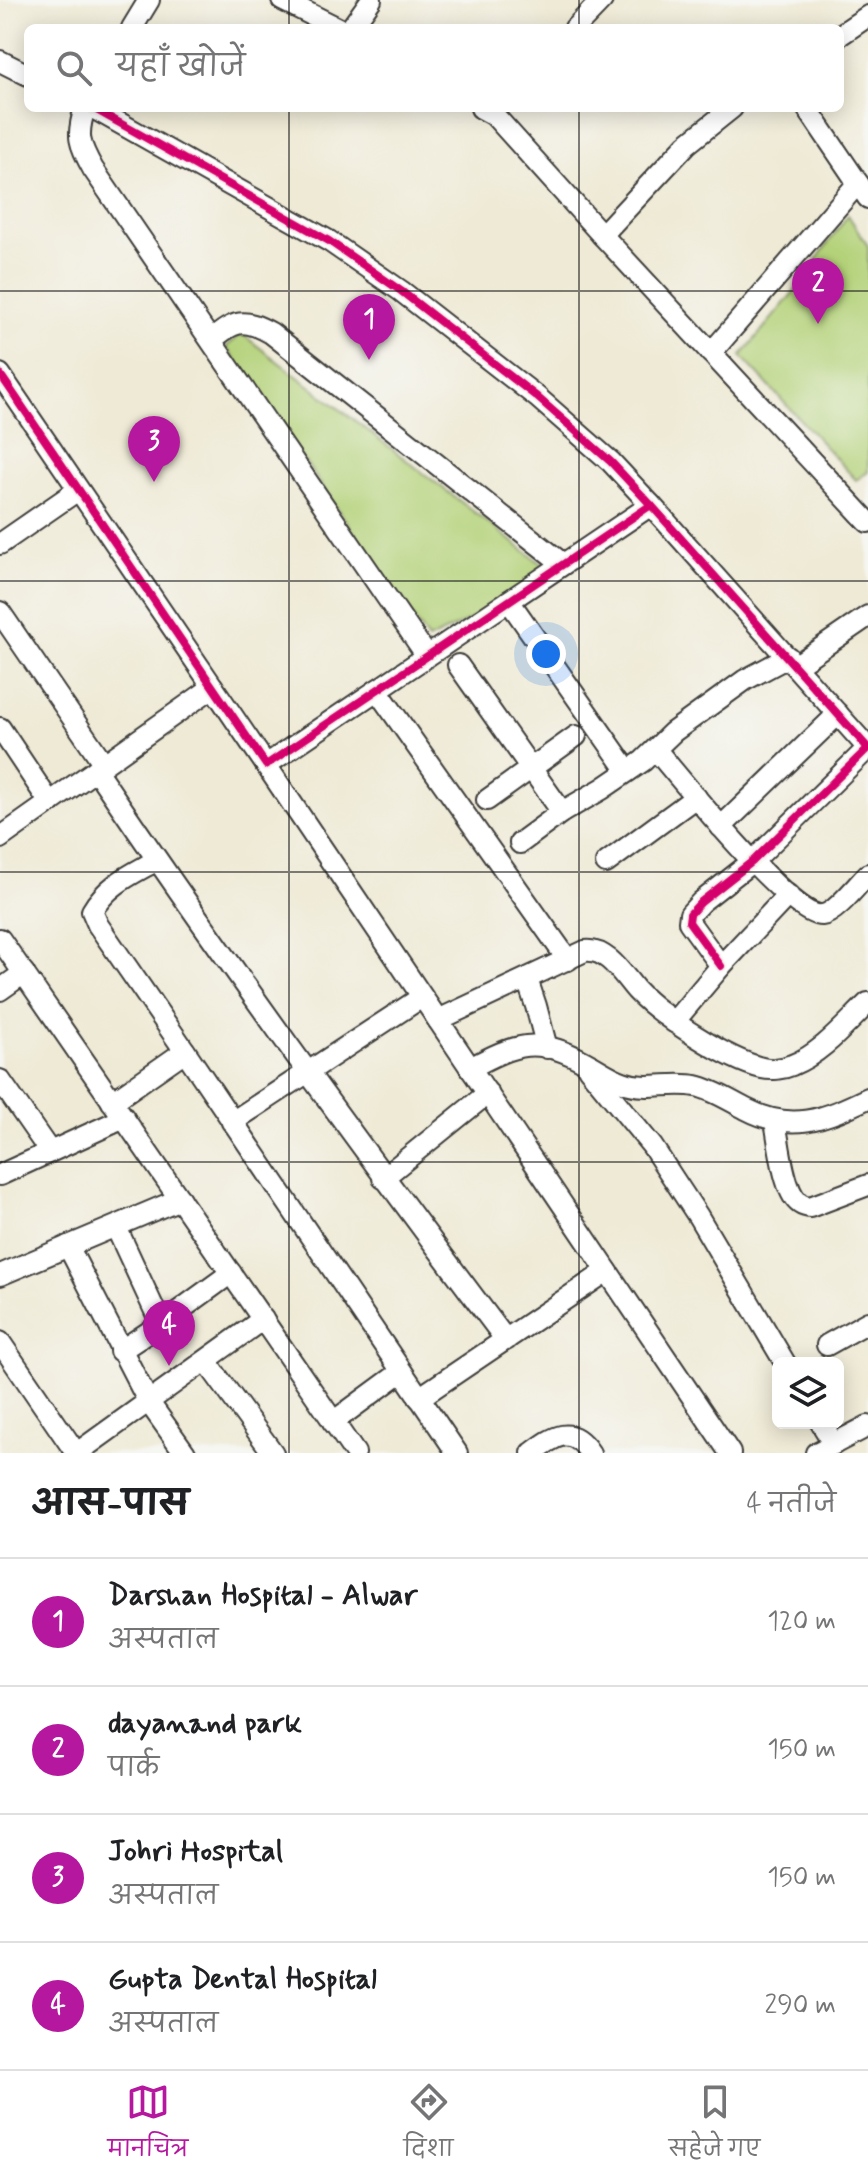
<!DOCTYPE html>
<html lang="hi">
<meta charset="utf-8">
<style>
:root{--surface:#fff;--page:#f6f6f6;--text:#202124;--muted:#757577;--line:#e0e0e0;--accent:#b5179e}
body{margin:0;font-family:Mynerve,"Playpen Sans Deva",sans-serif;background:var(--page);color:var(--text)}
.controls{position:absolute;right:24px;bottom:24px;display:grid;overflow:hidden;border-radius:12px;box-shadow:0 4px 20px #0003}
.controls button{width:72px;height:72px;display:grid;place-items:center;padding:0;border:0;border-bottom:2px solid var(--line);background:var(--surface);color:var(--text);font:40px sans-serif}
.you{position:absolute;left:546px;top:654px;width:28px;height:28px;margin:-20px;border:6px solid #fff;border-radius:50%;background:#1a73e8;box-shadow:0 0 0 12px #1a73e833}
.badge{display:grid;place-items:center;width:52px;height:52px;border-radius:50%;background:var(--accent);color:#fff;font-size:26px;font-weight:700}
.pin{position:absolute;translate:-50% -66px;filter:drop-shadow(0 2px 4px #0008)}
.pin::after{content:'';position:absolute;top:42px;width:28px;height:24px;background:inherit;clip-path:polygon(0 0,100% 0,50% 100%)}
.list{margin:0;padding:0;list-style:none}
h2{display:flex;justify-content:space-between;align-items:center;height:104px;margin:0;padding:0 32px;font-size:34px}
h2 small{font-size:26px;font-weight:400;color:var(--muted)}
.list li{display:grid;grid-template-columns:52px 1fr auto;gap:24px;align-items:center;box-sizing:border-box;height:128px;padding:0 32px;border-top:2px solid var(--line)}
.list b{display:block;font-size:30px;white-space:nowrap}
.list p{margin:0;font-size:26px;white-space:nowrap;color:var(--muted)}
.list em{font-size:26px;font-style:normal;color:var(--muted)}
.icon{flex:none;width:44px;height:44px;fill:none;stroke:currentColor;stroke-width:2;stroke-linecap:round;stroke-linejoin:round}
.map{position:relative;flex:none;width:868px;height:1453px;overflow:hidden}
.search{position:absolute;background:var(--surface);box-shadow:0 4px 20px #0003;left:24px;right:24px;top:24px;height:88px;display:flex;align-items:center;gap:20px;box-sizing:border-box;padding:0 28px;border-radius:12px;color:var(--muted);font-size:30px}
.sheet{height:616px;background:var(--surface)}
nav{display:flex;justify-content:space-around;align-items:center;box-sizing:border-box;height:112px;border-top:2px solid var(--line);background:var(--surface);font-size:22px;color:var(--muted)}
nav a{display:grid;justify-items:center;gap:4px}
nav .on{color:var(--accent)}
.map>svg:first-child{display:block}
.green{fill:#b4d279;stroke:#68774a;stroke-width:2}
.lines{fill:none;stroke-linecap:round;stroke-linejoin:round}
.minor-casing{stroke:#3c3b38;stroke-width:24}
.minor{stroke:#fff;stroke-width:20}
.cycleway-casing{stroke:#f6f6f2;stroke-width:13}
.cycleway{stroke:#d6006c;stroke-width:8}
.grid{fill:none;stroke:#1c1c1c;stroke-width:2;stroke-opacity:0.55}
</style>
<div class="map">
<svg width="868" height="1453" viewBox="0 0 868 1453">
<rect width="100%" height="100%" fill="#f6f6f2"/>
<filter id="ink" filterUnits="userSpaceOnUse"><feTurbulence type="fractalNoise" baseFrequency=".0125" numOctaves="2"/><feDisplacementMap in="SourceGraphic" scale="16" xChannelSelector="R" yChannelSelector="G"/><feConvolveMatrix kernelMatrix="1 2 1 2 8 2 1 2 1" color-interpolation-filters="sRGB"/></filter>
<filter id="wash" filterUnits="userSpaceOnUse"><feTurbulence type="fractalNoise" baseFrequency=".006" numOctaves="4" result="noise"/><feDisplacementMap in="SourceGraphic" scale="32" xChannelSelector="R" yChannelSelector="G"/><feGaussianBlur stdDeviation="1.8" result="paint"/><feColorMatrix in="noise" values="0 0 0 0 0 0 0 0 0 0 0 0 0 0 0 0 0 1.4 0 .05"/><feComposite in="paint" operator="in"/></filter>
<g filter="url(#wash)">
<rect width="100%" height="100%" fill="#efead6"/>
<!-- green -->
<g class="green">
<path d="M848,215l20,31v226l-12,8 -115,-124 52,-63z"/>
<path d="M242,334l305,234 -38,33 -81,39 -202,-293z"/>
</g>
</g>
<g filter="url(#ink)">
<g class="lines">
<!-- minor casing -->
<g class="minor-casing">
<g id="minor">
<path d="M282,0l56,28"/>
<path d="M132,28l17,-28"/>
<path d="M351,28l20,-28"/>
<path d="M575,28l27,-28"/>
<path d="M840,35l28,-19"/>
<path d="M0,61l28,14"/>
<path d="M85,108c-9,28 -6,36 8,61l334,487"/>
<path d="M93,108l236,133 72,50 136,106 74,65 40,43 217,243 -115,113 -52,41 -11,12 -1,8 32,44"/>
<path d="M481,108l13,7 108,120 266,287"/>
<path d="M807,108l61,90"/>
<path d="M602,235l85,-91 45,-36"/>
<path d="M212,340c23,-20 32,-22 59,-7l292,231"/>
<path d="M711,353l147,-170"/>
<path d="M0,374l266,391 385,-260"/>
<path d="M0,544l78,-54"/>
<path d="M509,601l119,170"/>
<path d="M0,612l104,152"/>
<path d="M458,665l104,147"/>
<path d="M795,666l73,-50"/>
<path d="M377,690l191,270"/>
<path d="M0,728l50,75"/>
<path d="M656,750c23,27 137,169 166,165 13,-1 37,-32 46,-41"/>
<path d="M266,765l464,688"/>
<path d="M96,770c131,194 269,383 410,570"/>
<path d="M487,800l89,-64"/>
<path d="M721,827l117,-113"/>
<path d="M0,838l213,-151"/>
<path d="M520,843l42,-31 40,-23 41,-28 30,-29 72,-52 43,-23"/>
<path d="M157,860c-26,15 -49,24 -65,51l6,14 87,126 272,402"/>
<path d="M606,863l90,-66"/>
<path d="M0,939l355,514"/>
<path d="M527,979l9,27 11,42"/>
<path d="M0,990l24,-17"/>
<path d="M438,1020l147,-69c22,-3 38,24 51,39 24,26 92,70 126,78 9,2 21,1 30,-3 29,-11 54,-41 76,-62"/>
<path d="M674,1022l47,-56 67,-71"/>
<path d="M470,1068c45,-24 67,-33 115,-6 12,6 25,16 38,20 23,9 49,-1 73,4 18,4 34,15 50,23 46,24 78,10 122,-11"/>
<path d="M588,1068l64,78 46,70 87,147"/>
<path d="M0,1080l50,72"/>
<path d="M112,1102l73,-51"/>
<path d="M775,1121c4,20 8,68 23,81 4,4 7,4 12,5l58,-22"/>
<path d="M232,1122l190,-125"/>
<path d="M0,1175l124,-57"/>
<path d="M383,1178l105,-85"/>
<path d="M116,1227l45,97"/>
<path d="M68,1246l80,155 37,52"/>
<path d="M0,1275l180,-76"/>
<path d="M0,1342l76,111"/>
<path d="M827,1345l41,-23"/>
<path d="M120,1351l41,-27 70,-51"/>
<path d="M206,1361l67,92"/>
<path d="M419,1398l188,-127"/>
<path d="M333,1422l68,-50"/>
<path d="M821,1423l13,21"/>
<path d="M77,1453l186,-134"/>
<path d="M532,1453c23,-17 39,-29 58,0"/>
<path d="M816,1453l52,-27"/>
</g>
</g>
<!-- minor -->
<use href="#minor" class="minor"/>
<!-- cycleway casing -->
<g class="cycleway-casing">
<g id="cycleway">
<path d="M93,108l236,133 72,50 136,106 74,65 40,43 217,243 -115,113 -52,41 -11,12 -1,8 32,44"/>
<path d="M0,374l266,391 385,-260"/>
</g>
</g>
<!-- cycleway -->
<use href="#cycleway" class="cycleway"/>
</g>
</g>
<!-- grid -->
<path class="grid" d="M289,0v28M579,0v28M289,108v1345M579,108v1345M0,291h868M0,581h868M0,872h868M0,1162h868"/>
</svg>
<div class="controls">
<button><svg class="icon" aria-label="layers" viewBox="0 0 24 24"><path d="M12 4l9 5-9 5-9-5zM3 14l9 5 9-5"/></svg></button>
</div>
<div class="you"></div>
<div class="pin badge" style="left:369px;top:360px">1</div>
<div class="pin badge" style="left:818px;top:324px">2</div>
<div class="pin badge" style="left:154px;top:482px">3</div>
<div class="pin badge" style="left:169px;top:1366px">4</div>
<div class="search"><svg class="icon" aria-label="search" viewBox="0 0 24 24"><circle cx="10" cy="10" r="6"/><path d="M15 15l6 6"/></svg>यहाँ खोजें</div>
</div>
<section class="sheet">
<h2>आस-पास<small>4 नतीजे</small></h2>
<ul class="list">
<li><span class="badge">1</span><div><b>Darshan Hospital - Alwar</b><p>अस्पताल</p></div><em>120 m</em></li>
<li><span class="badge">2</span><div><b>dayanand park</b><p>पार्क</p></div><em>150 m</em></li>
<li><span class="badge">3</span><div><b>Johri Hospital</b><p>अस्पताल</p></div><em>150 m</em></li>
<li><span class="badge">4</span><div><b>Gupta Dental Hospital</b><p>अस्पताल</p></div><em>290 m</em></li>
</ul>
</section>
<nav>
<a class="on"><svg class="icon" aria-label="map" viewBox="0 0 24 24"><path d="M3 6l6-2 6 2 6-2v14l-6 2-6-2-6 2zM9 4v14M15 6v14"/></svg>मानचित्र</a>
<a><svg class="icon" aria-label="directions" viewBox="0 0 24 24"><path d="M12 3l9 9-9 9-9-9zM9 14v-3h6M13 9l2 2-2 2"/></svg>दिशा</a>
<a><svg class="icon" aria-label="saved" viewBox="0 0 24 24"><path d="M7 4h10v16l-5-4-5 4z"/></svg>सहेजे गए</a>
</nav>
